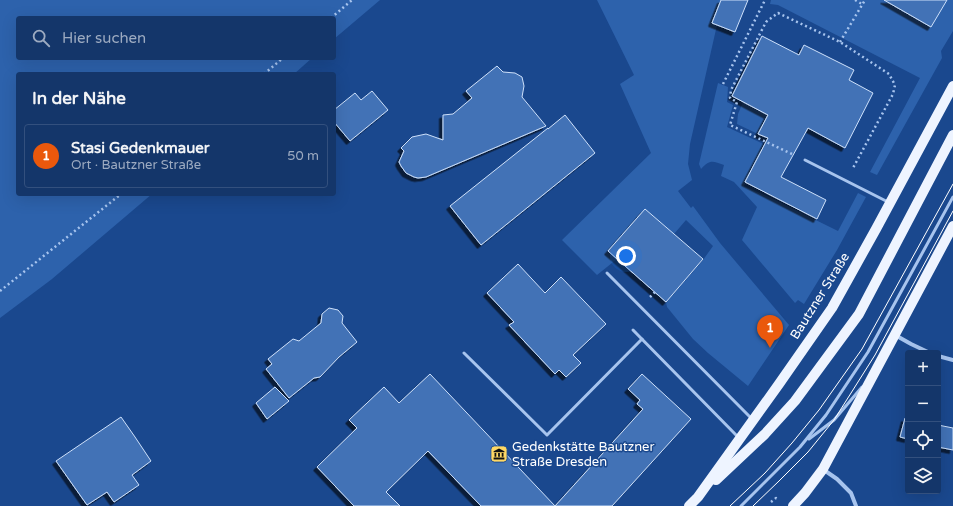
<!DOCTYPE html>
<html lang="de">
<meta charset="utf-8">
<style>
:root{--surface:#14366a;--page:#214172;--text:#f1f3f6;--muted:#9dabc1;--line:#33507e;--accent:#ea580c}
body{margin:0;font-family:"Varela Round",sans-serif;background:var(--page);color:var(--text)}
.controls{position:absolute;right:12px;bottom:12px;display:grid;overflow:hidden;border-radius:4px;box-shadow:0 4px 16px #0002}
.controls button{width:36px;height:36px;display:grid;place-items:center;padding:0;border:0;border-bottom:1px solid var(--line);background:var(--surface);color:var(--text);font:20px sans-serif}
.you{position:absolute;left:626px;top:256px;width:14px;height:14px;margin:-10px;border:3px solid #fff;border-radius:50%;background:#1a73e8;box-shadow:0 0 0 6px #1a73e833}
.badge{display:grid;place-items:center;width:26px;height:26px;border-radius:50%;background:var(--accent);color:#fff;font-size:13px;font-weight:700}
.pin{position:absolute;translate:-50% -33px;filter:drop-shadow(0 1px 2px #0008)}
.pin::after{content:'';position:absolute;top:21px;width:14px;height:12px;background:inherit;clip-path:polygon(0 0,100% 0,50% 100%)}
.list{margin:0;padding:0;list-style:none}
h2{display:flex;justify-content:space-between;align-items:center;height:52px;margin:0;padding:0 16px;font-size:17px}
h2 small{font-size:13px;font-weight:400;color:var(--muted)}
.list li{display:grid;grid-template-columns:26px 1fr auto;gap:12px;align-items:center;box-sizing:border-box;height:64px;margin:0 8px 8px;padding:0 8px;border:1px solid var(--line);border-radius:4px}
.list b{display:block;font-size:15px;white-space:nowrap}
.list p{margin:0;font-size:13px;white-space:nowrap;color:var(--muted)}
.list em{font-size:13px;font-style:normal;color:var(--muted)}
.icon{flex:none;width:22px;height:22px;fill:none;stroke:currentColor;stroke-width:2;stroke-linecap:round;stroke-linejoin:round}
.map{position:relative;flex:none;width:953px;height:506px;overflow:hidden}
.search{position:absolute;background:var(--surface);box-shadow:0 4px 16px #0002;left:16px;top:16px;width:320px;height:44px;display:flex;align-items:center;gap:10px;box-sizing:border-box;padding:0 14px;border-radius:4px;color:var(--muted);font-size:15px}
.panel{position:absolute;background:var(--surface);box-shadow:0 4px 16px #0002;left:16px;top:72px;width:320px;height:124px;border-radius:4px}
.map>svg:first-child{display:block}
.green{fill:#2d62ac}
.building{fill:#4372b6;stroke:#cde0fa;filter:url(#shadow)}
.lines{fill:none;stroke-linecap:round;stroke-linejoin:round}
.path{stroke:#a7c4ee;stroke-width:2.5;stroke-dasharray:2 3;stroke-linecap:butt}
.service{stroke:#a7c4ee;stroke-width:3}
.minor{stroke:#a7c4ee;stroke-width:4}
.primary{stroke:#eef4ff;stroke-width:10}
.tram{stroke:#fff;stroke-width:1}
.labels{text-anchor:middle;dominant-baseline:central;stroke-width:3;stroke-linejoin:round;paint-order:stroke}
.street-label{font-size:13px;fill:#fff;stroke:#1a488e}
.poi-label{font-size:13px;fill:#fff;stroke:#1a488e;text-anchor:start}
</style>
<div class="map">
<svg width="953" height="506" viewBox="0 0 953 506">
<defs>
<filter id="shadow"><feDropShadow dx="-3.5" dy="3.5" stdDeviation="0" flood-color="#0009"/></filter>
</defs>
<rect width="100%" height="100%" fill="#1a488e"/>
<!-- green -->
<g class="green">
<path d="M0,0h380l-46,39v-21h-316v40h294l-18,16h-276v120h134l-100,85 -52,39z"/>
<path d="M597,0h124l-9,23 5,2 -27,119 -2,20 4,16 -14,11 13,17 2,-2 27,37 69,82 -41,61 -40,-33 -15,-14 -26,-32 -1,-5 37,-42 10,-14 -27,-26 -12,14 -29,-25 -37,42 9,8 -20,16 -35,-35 89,-87 -31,-69 14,-9z"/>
<path d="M771,0h182v31l-12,20 1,7 -65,117 -7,-3 50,-94 -142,-73 -8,-1z"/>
<path d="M718,83l10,4 -1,15 6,3 -6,22 41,19 -13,18 -11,22 23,10 71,35 20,-38 8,4 -29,53 -33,54 -6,-4 -3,3 -53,-63 15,-33 -23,-25 -13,-6 3,-11c-12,-5 -15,-5 -23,4l-2,-5z"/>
<path d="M743,102l25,13 -10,19 -21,-10 1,-10z"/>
</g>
<!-- building -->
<g class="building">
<path d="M721,0h27l-13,32 -23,-9z"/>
<path d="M884,0h63l-16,27z"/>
<path d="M762,36l37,19 5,-10 50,25 -5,10 24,13 -28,55 -37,-20 -27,49 45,23 -9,19 -72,-37 23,-44 -10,-4 10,-19 -36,-19z"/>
<path d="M497,66l6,6 12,1 7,4 2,9 -2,11 24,29 -120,51 -8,1 -4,-1 -8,-4 -5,-7 -2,-4 5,-11 -3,-3 11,-11 14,-3 17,6v-25l10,-1 19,-16 -6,-7z"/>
<path d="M372,91l16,19 -38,31 -16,-19v-12l21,-17 6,7z"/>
<path d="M565,115l30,38 -114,92 -31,-39 98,-78v1z"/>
<path d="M645,209l58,50 -37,43 -58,-51z"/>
<path d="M518,264l27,29 16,-16 45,47 -33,31 8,8 -15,14 -7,-7 -4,4 -46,-49 5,-3 -27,-29z"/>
<path d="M329,308l9,2 5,6 -1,7 15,19 -18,15 -19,20 -6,1 -25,20 -23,-29 6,-5 -4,-5 25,-20 6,2 22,-18 1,-9z"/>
<path d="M430,374l125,132 88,-97 -6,-5 3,-4 -12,-11 14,-15 49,45 -79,87h-131l-53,-55 -42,41 14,14h-46l-37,-39 40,-39 -8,-8 35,-33 15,16z"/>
<path d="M275,387l14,14 -22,18 -11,-16z"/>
<path d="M121,417l14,20 16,24 -19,14 7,10 -25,17 -7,-10 -20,13 -31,-44z"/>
<path d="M905,418l3,1v20l-8,-2z"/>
<path d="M938,425l15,3v22l-15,-3z"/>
</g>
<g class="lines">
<!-- path -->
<g class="path">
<path d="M855,0l7,4"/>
<path d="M331,18l21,-18"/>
<path d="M840,42l25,-42"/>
<path d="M264,74l19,-16"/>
<path d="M723,84l42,-84"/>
<path d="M792,154l-62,-29 7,-23 -7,-4 1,-8 35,-68 12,-9 62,29 49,32 6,11 -2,9 -40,74"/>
<path d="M0,291l121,-97"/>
<path d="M650,297l5,-5"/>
<path d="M771,502l5,-4 1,1"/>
</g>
<!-- service -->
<g class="service">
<path d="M805,160l83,42"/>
<path d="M607,273l145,146"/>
<path d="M633,330l105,107"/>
<path d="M464,353l83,82 95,-96"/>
<path d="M809,439l25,-19 28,-33"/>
<path d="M741,506l59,-59 26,-32 42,-63 85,-155"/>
</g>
<!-- minor -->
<g class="minor">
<path d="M895,335l16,9 19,9"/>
<path d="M938,356l15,4"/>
<path d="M824,470l13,9 14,14 5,13"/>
</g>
<!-- primary -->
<g class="primary">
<path d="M716,480l49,-46 30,-33 64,-87 94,-179"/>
<path d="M689,506l9,-9 81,-113 53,-76 44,-79 77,-143"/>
<path d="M793,506l12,-13 18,-24 130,-243"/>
</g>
<!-- tram -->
<g class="tram">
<path d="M730,506l35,-33 27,-30 27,-33 43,-61 91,-165"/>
<path d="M753,506l26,-25 29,-29 26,-32 41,-65 78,-144"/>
</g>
</g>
<!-- icons -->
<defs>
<g id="museum-square" transform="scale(0.9)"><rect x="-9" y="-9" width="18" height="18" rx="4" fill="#ffd864" stroke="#1a488e"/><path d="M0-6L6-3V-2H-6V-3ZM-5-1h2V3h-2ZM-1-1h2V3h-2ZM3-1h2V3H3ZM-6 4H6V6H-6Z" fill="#111"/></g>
</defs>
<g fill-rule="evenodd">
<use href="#museum-square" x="499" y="454"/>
</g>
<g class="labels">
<!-- street labels -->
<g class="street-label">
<text transform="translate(820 296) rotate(-58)">Bautzner Straße</text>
</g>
<!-- poi labels -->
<g class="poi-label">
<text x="512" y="447">Gedenkstätte Bautzner<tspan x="512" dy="15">Straße Dresden</tspan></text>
</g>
</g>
</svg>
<div class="controls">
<button>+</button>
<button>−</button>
<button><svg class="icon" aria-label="locate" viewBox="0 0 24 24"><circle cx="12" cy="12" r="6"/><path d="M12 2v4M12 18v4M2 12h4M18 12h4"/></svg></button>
<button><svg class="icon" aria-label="layers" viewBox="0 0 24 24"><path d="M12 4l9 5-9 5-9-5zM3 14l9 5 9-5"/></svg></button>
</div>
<div class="you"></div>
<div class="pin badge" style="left:770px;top:348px">1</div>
<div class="search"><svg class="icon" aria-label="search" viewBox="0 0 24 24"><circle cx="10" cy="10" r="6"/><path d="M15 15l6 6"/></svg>Hier suchen</div>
<section class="panel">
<h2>In der Nähe<small></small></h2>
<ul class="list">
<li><span class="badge">1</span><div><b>Stasi Gedenkmauer</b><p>Ort · Bautzner Straße</p></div><em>50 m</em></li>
</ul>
</section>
</div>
